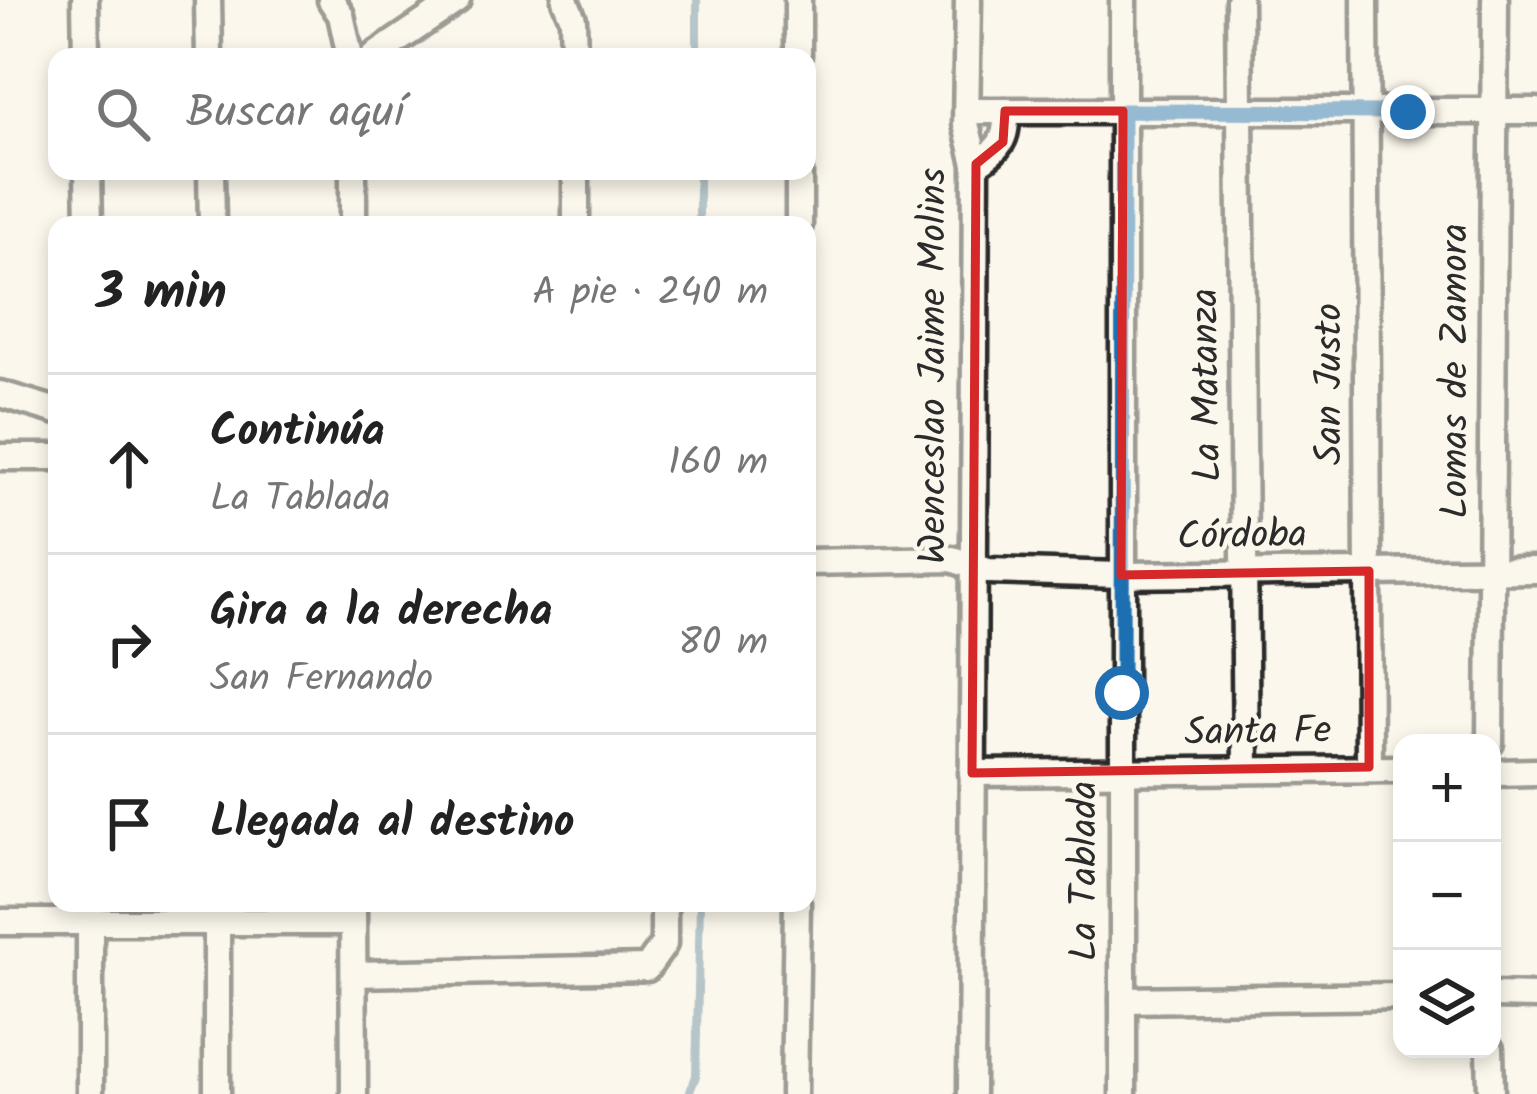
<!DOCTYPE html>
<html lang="es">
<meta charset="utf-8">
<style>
:root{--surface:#fff;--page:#f6f6f6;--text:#222;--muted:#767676;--line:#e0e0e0}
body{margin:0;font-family:Kalam,sans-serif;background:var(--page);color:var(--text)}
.controls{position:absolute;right:36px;bottom:36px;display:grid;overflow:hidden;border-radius:24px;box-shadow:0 6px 18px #0003}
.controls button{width:108px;height:108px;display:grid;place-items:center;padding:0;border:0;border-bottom:3px solid var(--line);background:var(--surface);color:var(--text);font:60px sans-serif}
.stop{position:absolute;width:36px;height:36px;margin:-27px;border:9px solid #1f6fb2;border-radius:50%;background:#fff}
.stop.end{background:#1f6fb2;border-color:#fff;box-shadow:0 3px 12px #0008}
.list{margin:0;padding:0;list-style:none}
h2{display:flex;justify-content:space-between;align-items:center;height:156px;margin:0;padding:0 48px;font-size:51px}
h2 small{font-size:39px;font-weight:400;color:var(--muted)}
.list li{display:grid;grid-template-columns:78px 1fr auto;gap:36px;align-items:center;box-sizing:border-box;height:180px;padding:0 48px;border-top:3px solid var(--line)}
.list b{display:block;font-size:45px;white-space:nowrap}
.list p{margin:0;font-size:39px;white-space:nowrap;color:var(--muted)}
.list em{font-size:39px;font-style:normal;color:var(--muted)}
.icon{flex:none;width:66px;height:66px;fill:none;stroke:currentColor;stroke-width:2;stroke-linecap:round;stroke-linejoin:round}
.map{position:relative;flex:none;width:1537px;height:1094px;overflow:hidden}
.search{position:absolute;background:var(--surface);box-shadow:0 6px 18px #0003;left:48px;top:48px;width:768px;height:132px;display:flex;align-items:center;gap:30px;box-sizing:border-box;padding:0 42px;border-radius:24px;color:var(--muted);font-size:45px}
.panel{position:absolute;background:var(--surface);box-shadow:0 6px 18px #0003;left:48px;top:216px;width:768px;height:696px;border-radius:24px}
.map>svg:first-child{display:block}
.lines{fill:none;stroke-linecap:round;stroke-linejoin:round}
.stream{stroke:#64879e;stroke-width:8}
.street-casing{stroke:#2b2b2b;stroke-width:33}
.street{stroke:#fbf7ec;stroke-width:24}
.route{stroke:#1f6fb2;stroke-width:15}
.marked{fill:none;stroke:#d62828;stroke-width:9;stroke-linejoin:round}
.labels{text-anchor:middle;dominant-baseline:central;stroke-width:9;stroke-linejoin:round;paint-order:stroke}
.street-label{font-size:39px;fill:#2b2b2b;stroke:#fbf7ec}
</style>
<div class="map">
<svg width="1537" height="1094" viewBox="0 0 1537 1094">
<rect width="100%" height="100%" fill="#fbf7ec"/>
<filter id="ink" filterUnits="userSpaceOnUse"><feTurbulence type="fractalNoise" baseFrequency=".00833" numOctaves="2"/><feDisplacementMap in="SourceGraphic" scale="24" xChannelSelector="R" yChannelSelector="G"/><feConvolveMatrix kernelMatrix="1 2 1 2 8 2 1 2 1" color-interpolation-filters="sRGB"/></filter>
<g filter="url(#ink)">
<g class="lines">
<!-- stream -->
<g class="stream">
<path d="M697,0v57"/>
<path d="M699,171v54"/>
<path d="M689,1094l7,-18 4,-173"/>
</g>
<!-- street casing -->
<g class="street-casing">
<g id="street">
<path d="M85,0l1,57"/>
<path d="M208,0l1,57"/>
<path d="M331,0l10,15 9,42"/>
<path d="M565,0l8,19 1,38"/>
<path d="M798,0v57"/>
<path d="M968,0l-2,124 10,40 -5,930"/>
<path d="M1239,0l7,770"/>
<path d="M1365,0l4,767"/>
<path d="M373,57l84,-57"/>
<path d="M968,111h569"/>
<path d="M976,164c23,-14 33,-26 29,-53"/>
<path d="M88,171l1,54"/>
<path d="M211,171l1,54"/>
<path d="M353,171v54"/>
<path d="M576,171v54"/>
<path d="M799,171v54"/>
<path d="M0,394l57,17"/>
<path d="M0,457h57"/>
<path d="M807,562l145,-3 36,12 133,4 416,-5"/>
<path d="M1490,743l5,-743"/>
<path d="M972,773l430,-4"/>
<path d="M1492,773l45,-1"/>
<path d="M217,903v191"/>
<path d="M353,903l1,191"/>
<path d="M0,922h353"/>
<path d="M355,974l292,-6 17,-24v-41"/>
<path d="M1492,995l45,1"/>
<path d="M1123,1000l279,-4"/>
<path d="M1490,1049l1,45"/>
<path d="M90,1094v-191"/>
<path d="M794,1094l3,-191"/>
<path d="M1123,1094v-1094"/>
</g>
</g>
<!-- street -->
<use href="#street" class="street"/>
</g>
</g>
<g class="lines" filter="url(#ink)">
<!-- route -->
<path class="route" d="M1122,693l1,-582 285,1"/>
</g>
<!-- marked area -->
<path d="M0 0H1537V1094H0ZM1005,111h118l-2,464 248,-4v196l-397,6 4,-609 27,-22z" fill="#fbf7ec" fill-opacity=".55" fill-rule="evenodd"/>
<path class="marked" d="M1005,111h118l-2,464 248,-4v196l-397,6 4,-609 27,-22z"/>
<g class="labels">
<!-- street labels -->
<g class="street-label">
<text transform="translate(935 366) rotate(-90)">Wenceslao Jaime Molins</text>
<text transform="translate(1457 371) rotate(-90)">Lomas de Zamora</text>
<text transform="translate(1331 384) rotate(-90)">San Justo</text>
<text transform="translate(1208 385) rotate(-91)">La Matanza</text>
<text transform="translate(1242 537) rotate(-1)">Córdoba</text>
<text transform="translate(1258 733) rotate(-1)">Santa Fe</text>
<text transform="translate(1086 871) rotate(-90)">La Tablada</text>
</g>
</g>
</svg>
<div class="controls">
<button>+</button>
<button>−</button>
<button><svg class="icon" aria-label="layers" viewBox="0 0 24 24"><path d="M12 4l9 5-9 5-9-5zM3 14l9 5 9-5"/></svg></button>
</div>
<div class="stop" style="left:1122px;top:693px"></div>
<div class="stop end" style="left:1408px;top:112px"></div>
<div class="search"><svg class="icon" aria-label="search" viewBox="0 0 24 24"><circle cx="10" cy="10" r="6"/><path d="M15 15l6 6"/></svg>Buscar aquí</div>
<section class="panel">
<h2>3 min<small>A pie · 240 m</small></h2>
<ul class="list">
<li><svg class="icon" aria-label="ahead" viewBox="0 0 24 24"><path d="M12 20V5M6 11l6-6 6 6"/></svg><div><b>Continúa</b><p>La Tablada</p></div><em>160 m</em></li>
<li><svg class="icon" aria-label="right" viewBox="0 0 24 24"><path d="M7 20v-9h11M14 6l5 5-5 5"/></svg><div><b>Gira a la derecha</b><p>San Fernando</p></div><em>80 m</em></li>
<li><svg class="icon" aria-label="arrive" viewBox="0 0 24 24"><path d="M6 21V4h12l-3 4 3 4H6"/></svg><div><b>Llegada al destino</b></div></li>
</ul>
</section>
</div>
